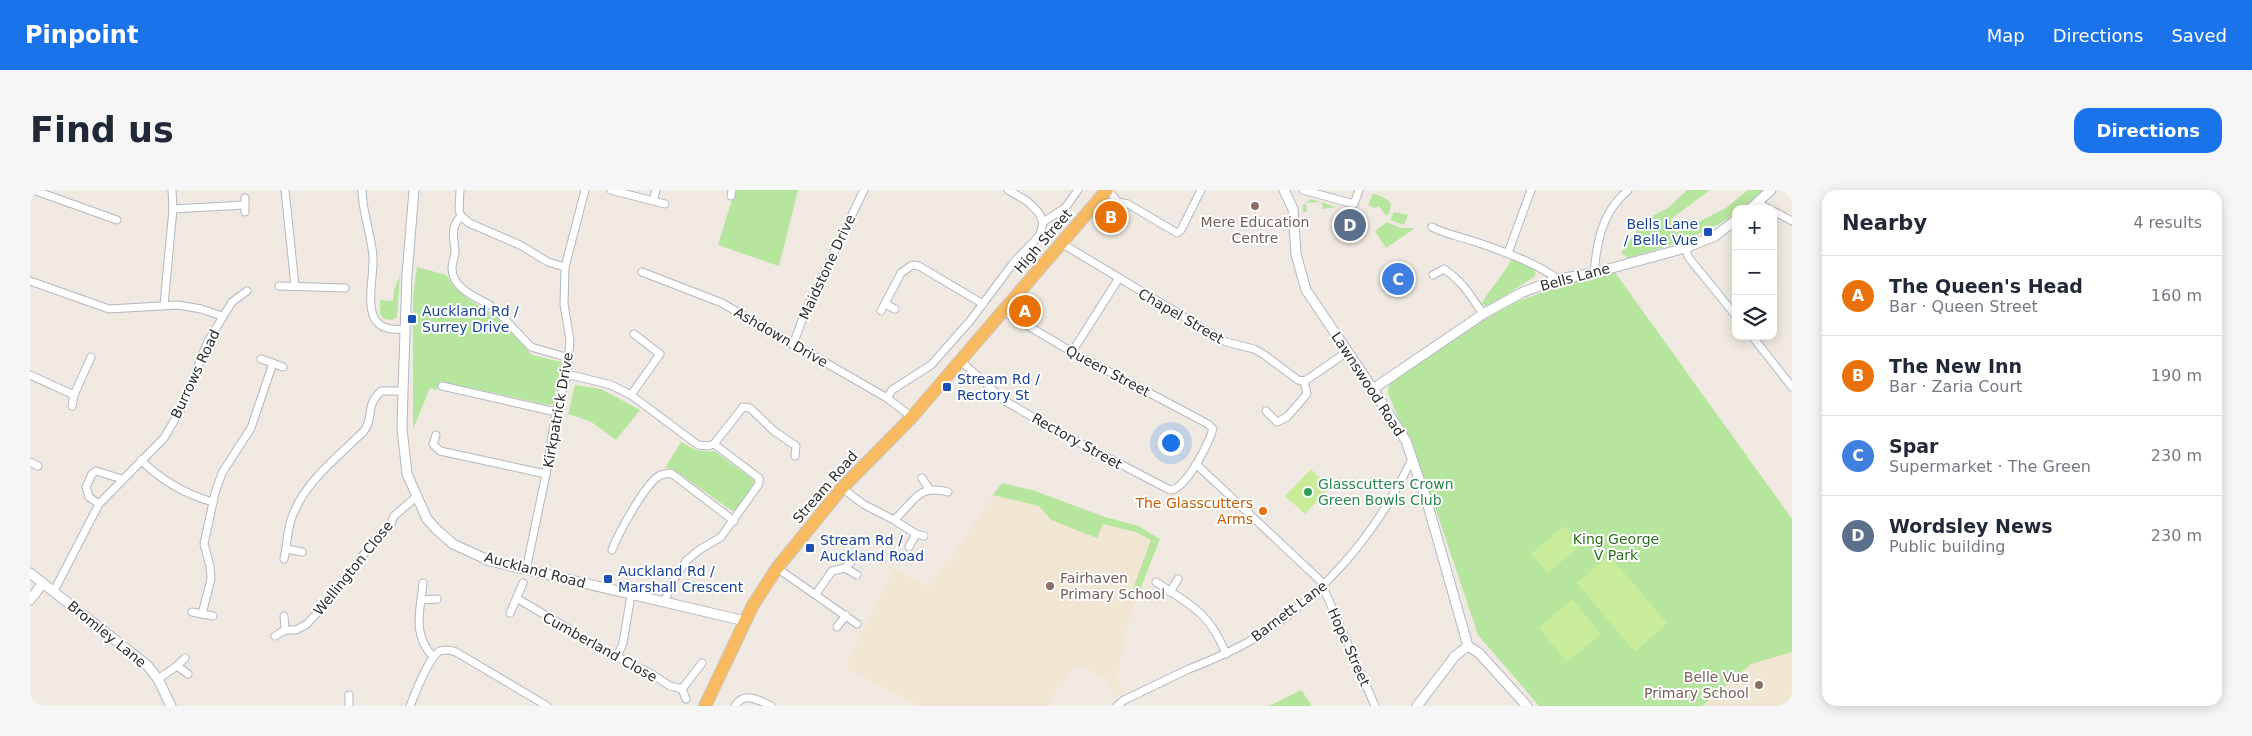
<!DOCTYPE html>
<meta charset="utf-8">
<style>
:root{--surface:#fff;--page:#f6f6f7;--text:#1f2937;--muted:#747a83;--line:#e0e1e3;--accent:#1a73e8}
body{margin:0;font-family:"DejaVu Sans",sans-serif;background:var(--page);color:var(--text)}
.controls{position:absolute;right:15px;top:15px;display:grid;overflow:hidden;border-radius:10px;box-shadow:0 2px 12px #0003}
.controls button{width:45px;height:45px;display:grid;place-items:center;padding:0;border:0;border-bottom:1px solid var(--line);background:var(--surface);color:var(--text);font:25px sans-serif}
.you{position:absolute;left:1140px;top:252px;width:18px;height:18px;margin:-12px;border:4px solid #fff;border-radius:50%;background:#1a73e8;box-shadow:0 0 0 8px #1a73e833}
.badge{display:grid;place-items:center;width:32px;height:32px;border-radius:50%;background:var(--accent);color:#fff;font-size:16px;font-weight:700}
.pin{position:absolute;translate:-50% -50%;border:2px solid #fff;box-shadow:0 1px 5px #0006}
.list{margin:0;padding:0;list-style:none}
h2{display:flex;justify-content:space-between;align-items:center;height:65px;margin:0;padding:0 20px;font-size:21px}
h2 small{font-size:16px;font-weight:400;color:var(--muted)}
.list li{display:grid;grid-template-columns:32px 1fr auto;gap:15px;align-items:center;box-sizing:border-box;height:80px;padding:0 20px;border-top:1px solid var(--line)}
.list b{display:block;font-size:19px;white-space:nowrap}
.list p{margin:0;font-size:16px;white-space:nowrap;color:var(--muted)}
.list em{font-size:16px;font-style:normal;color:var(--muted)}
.icon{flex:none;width:28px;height:28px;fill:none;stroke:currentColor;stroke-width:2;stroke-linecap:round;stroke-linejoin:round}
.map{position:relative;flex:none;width:1762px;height:516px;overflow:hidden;border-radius:15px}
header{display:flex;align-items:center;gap:30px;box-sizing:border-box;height:70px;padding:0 25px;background:var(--accent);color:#fff}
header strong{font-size:24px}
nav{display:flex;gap:28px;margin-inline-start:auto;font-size:18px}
.intro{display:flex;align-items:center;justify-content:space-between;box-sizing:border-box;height:120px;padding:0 30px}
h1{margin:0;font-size:35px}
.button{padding:12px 22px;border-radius:15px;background:var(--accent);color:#fff;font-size:18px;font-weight:700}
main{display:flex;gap:30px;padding:0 30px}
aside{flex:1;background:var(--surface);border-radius:15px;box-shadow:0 2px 12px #0003}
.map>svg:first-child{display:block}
.education{fill:#f0e6d1}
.green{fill:#b6e59e}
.pitch{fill:#c9ec9a}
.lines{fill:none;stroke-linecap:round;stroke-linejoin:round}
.minor-casing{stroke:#b4b7c1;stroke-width:9}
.tertiary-casing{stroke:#b4b7c1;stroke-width:11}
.trunk-casing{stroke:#c9c9c9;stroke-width:14}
.minor{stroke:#fff;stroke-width:7}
.tertiary{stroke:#fff;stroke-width:9}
.trunk{stroke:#f8ba60;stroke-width:12}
.education-dot{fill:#8d6e63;stroke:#fff;stroke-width:2}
.transit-dot{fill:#1a4fb4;stroke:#fff;stroke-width:2}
.leisure-dot{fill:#2e9e5b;stroke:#fff;stroke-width:2}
.food-dot{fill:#e8710a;stroke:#fff;stroke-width:2}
.labels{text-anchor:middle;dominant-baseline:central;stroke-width:4;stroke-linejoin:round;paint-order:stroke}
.education-label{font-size:14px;fill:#785e54;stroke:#fff}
.transit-label{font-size:14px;fill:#164399;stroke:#fff;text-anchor:start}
.street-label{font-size:14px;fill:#2e2e2e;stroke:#fff}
.leisure-label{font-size:14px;fill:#27864d;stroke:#fff;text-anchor:start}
.food-label{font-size:14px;fill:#c56008;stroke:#fff;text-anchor:end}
.park-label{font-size:14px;fill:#2c6e1b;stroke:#fff}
</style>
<header>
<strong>Pinpoint</strong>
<nav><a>Map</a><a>Directions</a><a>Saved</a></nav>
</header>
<div class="intro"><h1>Find us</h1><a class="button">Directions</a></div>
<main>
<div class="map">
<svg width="1762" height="516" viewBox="0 0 1762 516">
<rect width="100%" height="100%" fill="#efe9e1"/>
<!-- education -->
<g class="education">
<path d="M972,293l30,7 73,27 33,9 22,13 -30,78 -14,61 8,14 -10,5 -7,-18 -30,-14 -31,41h-126l-75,-39 48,-98 36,19z"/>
<path d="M1762,439v77h-90l49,-42z"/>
</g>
<!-- green -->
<g class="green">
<path d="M705,0h63l-19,76 -61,-21z"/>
<path d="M1657,0h23l-39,29 5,14 50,-25 22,-18h16l-23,19h-5v4c-31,23 -71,34 -108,45l-7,-5 24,-33 23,-12z"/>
<path d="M1343,3l15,7 3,5 -2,8 -3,3 -7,-10 -4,2 -7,-3z"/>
<path d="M1281,9l25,8 -13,2 -1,-7 -16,1 1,9h-4v-7z"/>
<path d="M1364,22l14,3 -4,10 -14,-5z"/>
<path d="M1357,32l14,6h14l-29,20 -11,-17z"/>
<path d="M1482,68l21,11 3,4 -2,4 -46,29 -5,-1 -1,-2c9,-16 22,-28 30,-45z"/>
<path d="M387,77l29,8 9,13 14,12 18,10 14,11 31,34 30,7 -9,42 -5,1 -108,-24 -3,9 -7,-2 -17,41v-134z"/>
<path d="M1584,81l178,248v133l-41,12 -49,42h-163l-61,-71 -43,-128 -47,-114 1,-11 96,-63 34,-18 40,-15z"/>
<path d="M370,85l-3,42 -5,3 -8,-1 -4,-5v-14l13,1 1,-11z"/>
<path d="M545,195l26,4 39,21 -24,30 -26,-19 -22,-7z"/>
<path d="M651,252c12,7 19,11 33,9l41,30 -18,29 -5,1 -59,-42 -8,-1z"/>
<path d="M972,293l30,7 73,27 33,9 22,13 -23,58 -6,-3 20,-54 -15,-8 -33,-8 -6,14 -46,-18 -12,-14 -46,-11z"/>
<path d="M1271,500l10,14 -2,2h-40z"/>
</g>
<!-- pitch -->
<g class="pitch">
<path d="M1281,279l19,19 -25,26 -20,-18z"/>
<path d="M1534,336l17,19 -33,28 -17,-19z"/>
<path d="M1579,365l58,68 -32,29 -58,-69z"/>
<path d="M1542,409l29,35 -34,28 -28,-34z"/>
</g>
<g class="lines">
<!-- minor casing -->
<g class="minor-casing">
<g id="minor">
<path d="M3,0l84,30"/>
<path d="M255,0l10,96"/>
<path d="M332,0c0,23 10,45 11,68 1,17 -8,51 4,64 7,8 18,7 28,8"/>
<path d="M430,0l-1,20 2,6 8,7 51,22 28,17 17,5"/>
<path d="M581,0l42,11 3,-11"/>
<path d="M1078,0l10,12 10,2 49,29 4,-3 20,-40"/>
<path d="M1273,0l51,14 5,-14"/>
<path d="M701,6l1,-6"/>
<path d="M623,11l12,3"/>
<path d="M1728,13l11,6"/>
<path d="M143,19l71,-4"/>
<path d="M1743,21l19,10"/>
<path d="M215,22v-14"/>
<path d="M431,26c-10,10 -8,20 -6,33 1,6 -3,13 -3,19 0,20 23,29 38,37"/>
<path d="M1013,32l22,-14 13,-18"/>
<path d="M1402,37c13,7 26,9 41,14 29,10 59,20 85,38"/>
<path d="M1031,53l165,99 28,7 9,5 35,26 6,1 4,-2 39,-27"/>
<path d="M1655,58l4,10 47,58"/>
<path d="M1478,63l23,-63"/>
<path d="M612,82l80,31 165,95 25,19"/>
<path d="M1564,83c3,-32 8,-61 34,-83"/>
<path d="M1403,85l11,-6c18,12 27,27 39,45"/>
<path d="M0,91l79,28 69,-4 23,4 21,7"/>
<path d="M249,96l66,2"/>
<path d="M855,114l10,5"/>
<path d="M134,115l9,-96 -1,-19"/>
<path d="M467,121l34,36 38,11"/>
<path d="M851,121l20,-38 11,-8 7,1 64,38"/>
<path d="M1722,146l40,51"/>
<path d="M763,155l12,-33 59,-122"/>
<path d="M1042,162l47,-74"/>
<path d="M231,169l22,8"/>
<path d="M931,171l44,40 52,30 111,58 4,1c16,-5 36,-45 41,-61l-5,-5 -136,-72 -69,-41"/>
<path d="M537,184l44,11 20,10 67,50 10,1 6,-2 45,34v6l-38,53 -22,13 -13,11 -10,15 -12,26"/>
<path d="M0,185l44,20"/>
<path d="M412,196l114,26"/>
<path d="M601,205l29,-41 -26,-20"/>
<path d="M857,208l5,-8 39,-25 39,-44 44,-59 26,-27 3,-13 -4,-9 -12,-12 -19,-11"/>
<path d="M42,216l2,-11 17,-38"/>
<path d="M1236,221l11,11 10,-5 20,-23 -3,-13"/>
<path d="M406,245l-3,9 7,7 106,23"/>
<path d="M684,254l29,-37 7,1 24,23 22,15 -1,10"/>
<path d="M111,270c21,21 43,34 72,42"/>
<path d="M0,272l8,4"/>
<path d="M1166,274l129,121"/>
<path d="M892,288l7,11"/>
<path d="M812,298l21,16 31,16c21,-18 22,-36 54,-28"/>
<path d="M69,314l-10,-7 -3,-10 6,-13 4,-3 26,8"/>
<path d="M864,330l22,14"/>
<path d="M879,357l7,-13 8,2"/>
<path d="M257,359l15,3"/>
<path d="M582,360c6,-16 33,-66 47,-74 3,-2 8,-2 12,-3l63,48"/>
<path d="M254,369c3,-13 3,-29 8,-42 13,-36 46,-60 72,-86 11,-15 0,-23 17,-40h22"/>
<path d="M747,378l80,56"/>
<path d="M815,378l12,7"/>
<path d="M496,380l20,-96 10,-62 11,-38 3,-34 -6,-36 1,-37 20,-77"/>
<path d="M1126,392c35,23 54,31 70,72"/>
<path d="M393,393c-3,30 -11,50 10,74"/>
<path d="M1293,397l52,119"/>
<path d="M24,401l45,-87 65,-66 17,-29 27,-68 24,-39 15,-11"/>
<path d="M1140,402l8,-13"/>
<path d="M786,404l16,-23 13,-3 8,-8"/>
<path d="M488,409l51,30 17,13 64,31 20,13 12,3 20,-26"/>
<path d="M391,410l16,-1"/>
<path d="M162,422l21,4"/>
<path d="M480,423l13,-30"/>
<path d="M172,424l9,-35 -1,-13 -6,-22 11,-51 7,-20 29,-45 22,-65"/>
<path d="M807,437l9,-12"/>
<path d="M255,440h11l11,-6 23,-25 43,-57 17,-16 4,-10 22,-19"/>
<path d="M245,446l10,-6 -1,-14"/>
<path d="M587,467l6,-14 8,-48"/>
<path d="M147,476l11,8"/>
<path d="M128,489l19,-13 8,-8"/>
<path d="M652,499l4,10"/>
<path d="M319,516v-11"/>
<path d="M380,516c5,-12 19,-50 30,-55 6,-2 11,-1 16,1l91,54"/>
<path d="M705,516c9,-15 24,-6 36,0"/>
<path d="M1087,516l7,-6c22,-10 43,-21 65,-31 20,-8 40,-16 59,-27 73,-42 128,-107 164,-183"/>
</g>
</g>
<!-- tertiary casing -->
<g class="tertiary-casing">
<g id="tertiary">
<path d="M384,0l-7,85 -4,116 -1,37 5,46 20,45 10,11 16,14 37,17 255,60"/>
<path d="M1254,0l9,19 3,45 10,36 67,99 33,52 21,61 41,144 11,7 48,53"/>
<path d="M1720,19l21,-19"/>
<path d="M1343,199l110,-75 40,-22 35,-13 36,-6 91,-25 30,-12 21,-16"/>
<path d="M0,383l117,92 11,14 13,27"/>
<path d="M0,410l13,-17"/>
<path d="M1387,516l38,-50 13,-10"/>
</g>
</g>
<!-- trunk casing -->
<g class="trunk-casing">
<path id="trunk" d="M675,516l48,-101 24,-37 65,-80 70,-71 195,-227"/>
</g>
<!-- minor -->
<use href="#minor" class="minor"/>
<!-- tertiary -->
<use href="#tertiary" class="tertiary"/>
<!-- trunk -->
<use href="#trunk" class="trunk"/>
</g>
<!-- markers -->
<g class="education-dot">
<circle cx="1225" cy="16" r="5"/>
<circle cx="1020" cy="396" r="5"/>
<circle cx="1729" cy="495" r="5"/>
</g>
<g class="transit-dot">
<rect x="1673" y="37" width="10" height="10" rx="2.5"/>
<rect x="377" y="124" width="10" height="10" rx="2.5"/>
<rect x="912" y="192" width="10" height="10" rx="2.5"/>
<rect x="775" y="353" width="10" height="10" rx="2.5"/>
<rect x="573" y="384" width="10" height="10" rx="2.5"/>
</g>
<circle class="leisure-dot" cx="1278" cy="302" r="5"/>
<circle class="food-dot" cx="1233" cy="321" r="5"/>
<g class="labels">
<!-- education labels -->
<g class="education-label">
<text x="1225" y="32">Mere Education<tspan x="1225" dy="16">Centre</tspan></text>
<text x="1030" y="388" text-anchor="start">Fairhaven<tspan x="1030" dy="16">Primary School</tspan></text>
<text x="1719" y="487" text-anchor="end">Belle Vue<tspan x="1719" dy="16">Primary School</tspan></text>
</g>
<!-- transit labels -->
<g class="transit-label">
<text x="1668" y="34" text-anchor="end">Bells Lane<tspan x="1668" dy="16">/ Belle Vue</tspan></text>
<text x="392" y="121">Auckland Rd /<tspan x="392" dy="16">Surrey Drive</tspan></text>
<text x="927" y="189">Stream Rd /<tspan x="927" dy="16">Rectory St</tspan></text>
<text x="790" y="350">Stream Rd /<tspan x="790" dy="16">Auckland Road</tspan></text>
<text x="588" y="381">Auckland Rd /<tspan x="588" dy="16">Marshall Crescent</tspan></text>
</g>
<!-- street labels -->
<g class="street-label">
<text transform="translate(1013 51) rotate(-49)">High Street</text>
<text transform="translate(797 77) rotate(-65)">Maidstone Drive</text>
<text transform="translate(1545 87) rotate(-15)">Bells Lane</text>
<text transform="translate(1151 126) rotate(30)">Chapel Street</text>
<text transform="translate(751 147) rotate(30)">Ashdown Drive</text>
<text transform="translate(1078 181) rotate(28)">Queen Street</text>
<text transform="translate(165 184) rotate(-65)">Burrows Road</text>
<text transform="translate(1338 194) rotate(57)">Lawnswood Road</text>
<text transform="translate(528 220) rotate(-80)">Kirkpatrick Drive</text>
<text transform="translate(1047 251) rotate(29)">Rectory Street</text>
<text transform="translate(795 297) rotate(-49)">Stream Road</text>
<text transform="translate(323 378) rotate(-51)">Wellington Close</text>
<text transform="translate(505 380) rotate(15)">Auckland Road</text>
<text transform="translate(1259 421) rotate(-37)">Barnett Lane</text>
<text transform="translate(77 444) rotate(39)">Bromley Lane</text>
<text transform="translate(570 457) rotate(29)">Cumberland Close</text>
<text transform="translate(1319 457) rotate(66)">Hope Street</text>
</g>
<!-- leisure labels -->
<g class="leisure-label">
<text x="1288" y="294">Glasscutters Crown<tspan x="1288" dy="16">Green Bowls Club</tspan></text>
</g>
<!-- food labels -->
<g class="food-label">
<text x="1223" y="313">The Glasscutters<tspan x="1223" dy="16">Arms</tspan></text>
</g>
<!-- park labels -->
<g class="park-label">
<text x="1586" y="349">King George<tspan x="1586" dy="16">V Park</tspan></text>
</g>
</g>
</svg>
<div class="controls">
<button>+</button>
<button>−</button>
<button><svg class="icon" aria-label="layers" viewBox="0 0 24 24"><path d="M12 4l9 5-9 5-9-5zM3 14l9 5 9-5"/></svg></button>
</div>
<div class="you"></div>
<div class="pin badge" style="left:995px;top:121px;background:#e8710a">A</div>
<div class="pin badge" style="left:1081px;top:27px;background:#e8710a">B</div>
<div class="pin badge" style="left:1368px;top:89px;background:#3f7fe0">C</div>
<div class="pin badge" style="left:1320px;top:35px;background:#5c6f8a">D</div>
</div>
<aside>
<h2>Nearby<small>4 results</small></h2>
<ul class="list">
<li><span class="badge" style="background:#e8710a">A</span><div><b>The Queen's Head</b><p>Bar · Queen Street</p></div><em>160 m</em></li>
<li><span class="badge" style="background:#e8710a">B</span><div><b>The New Inn</b><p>Bar · Zaria Court</p></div><em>190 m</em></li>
<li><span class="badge" style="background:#3f7fe0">C</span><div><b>Spar</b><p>Supermarket · The Green</p></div><em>230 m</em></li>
<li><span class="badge" style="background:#5c6f8a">D</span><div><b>Wordsley News</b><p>Public building</p></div><em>230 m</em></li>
</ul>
</aside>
</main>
